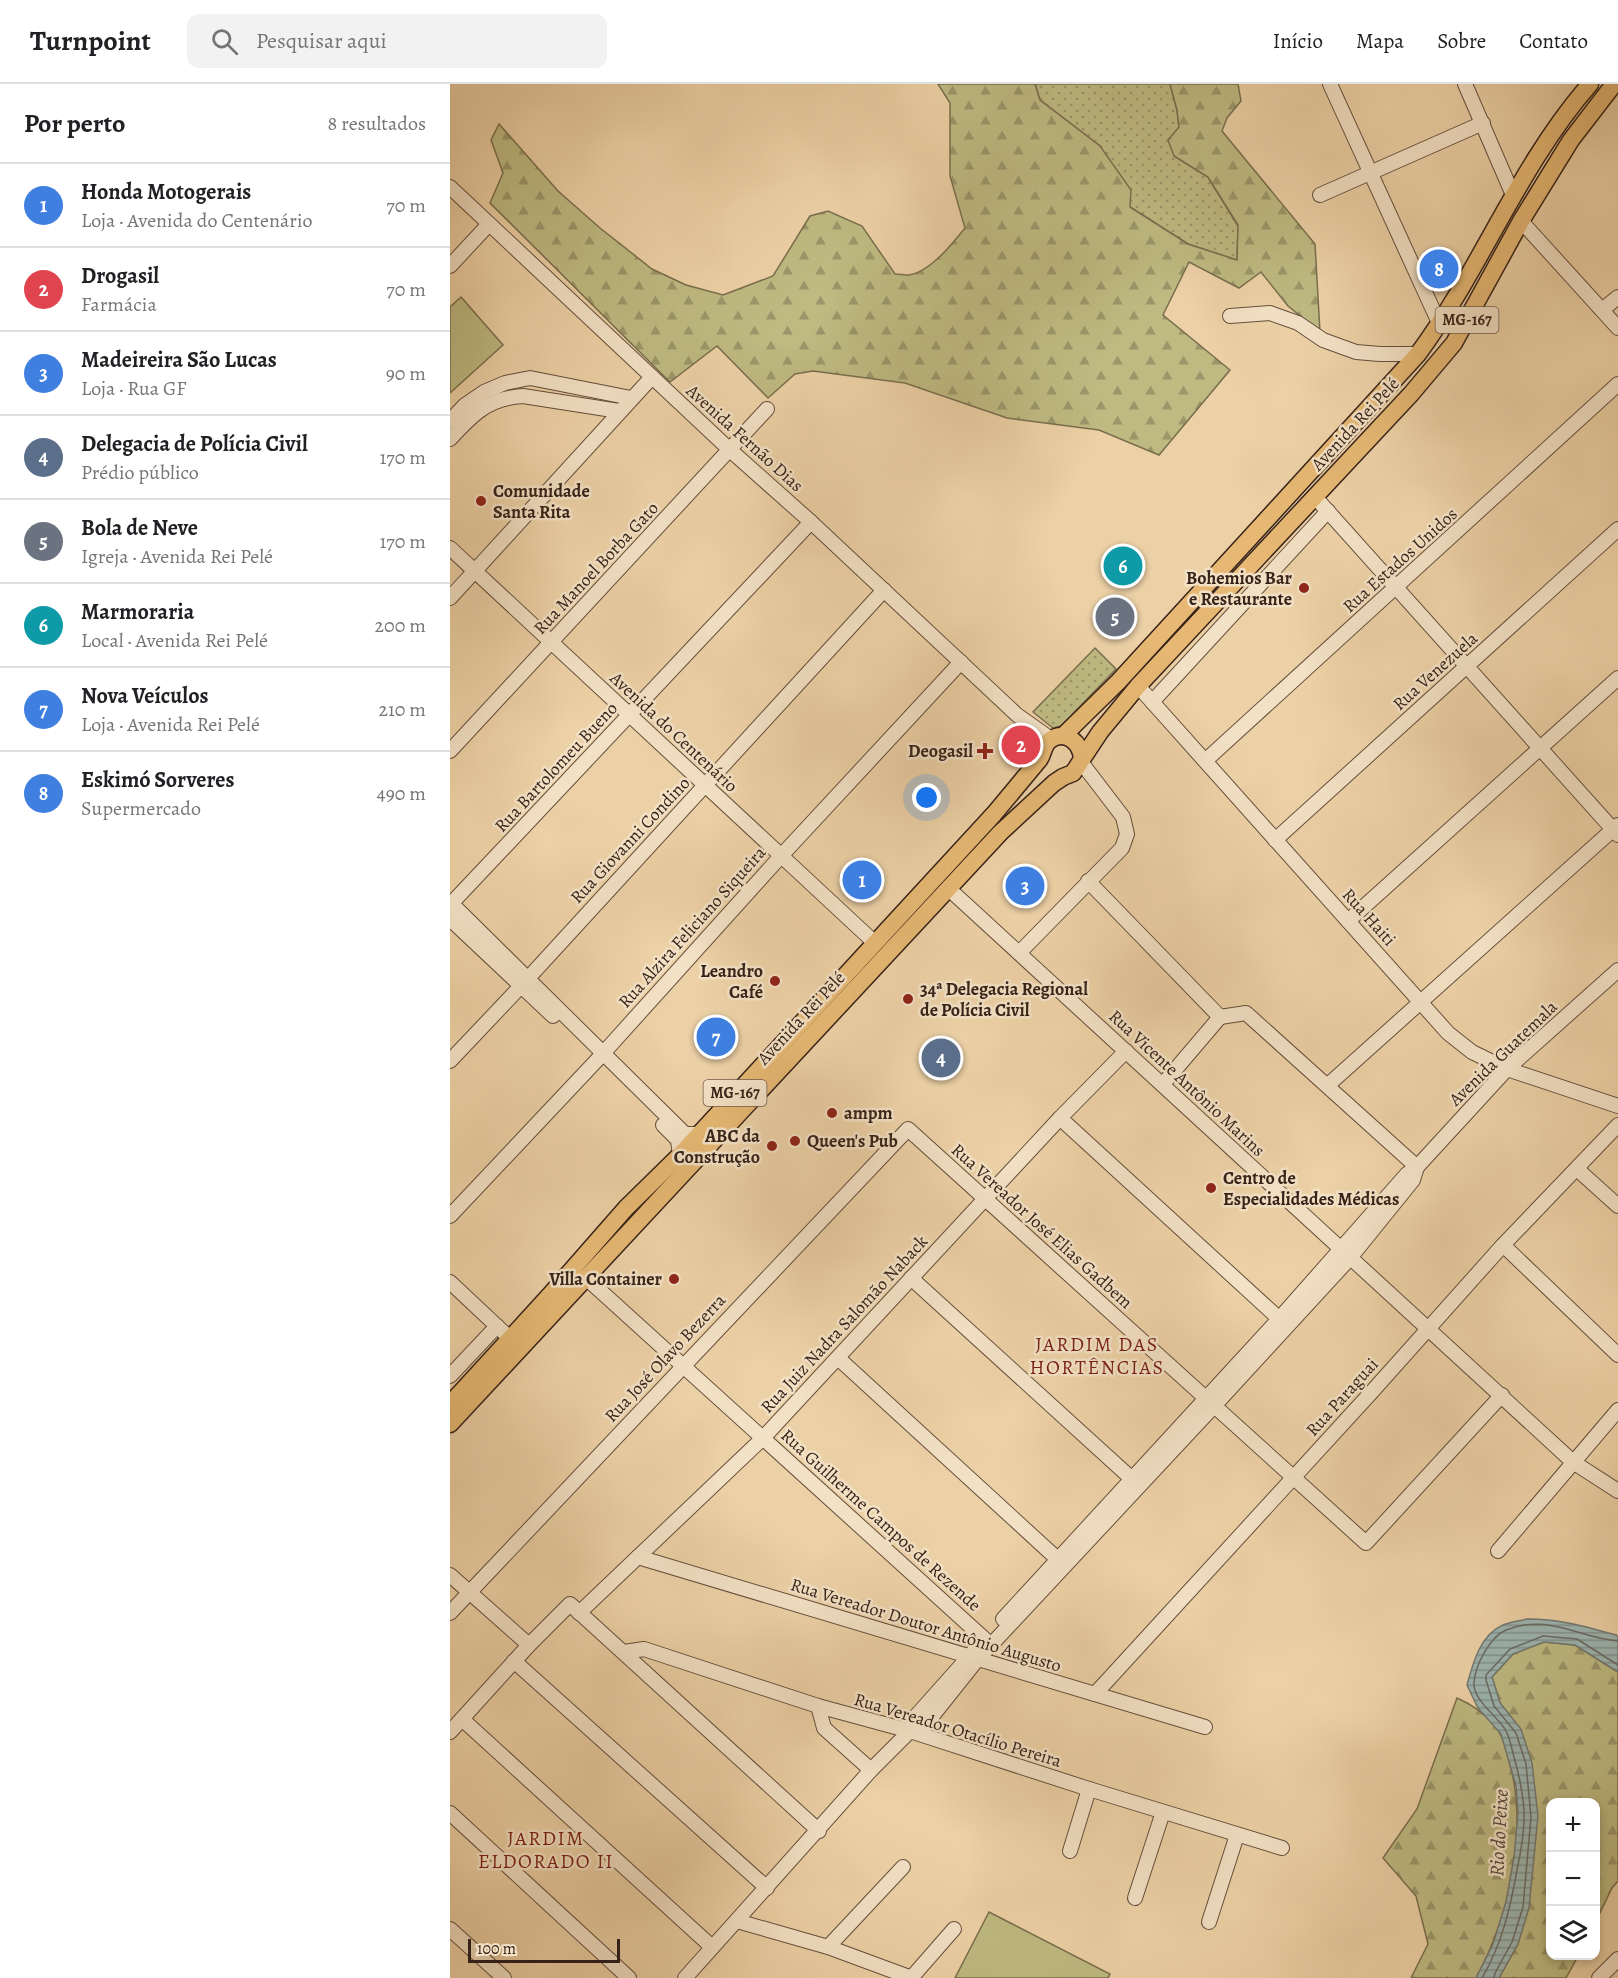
<!DOCTYPE html>
<html lang="pt">
<meta charset="utf-8">
<style>
:root{--surface:#fff;--page:#f2f2f2;--text:#202124;--muted:#757577;--line:#e0e0e0;--accent:#8f2418}
body{margin:0;font-family:Alegreya,serif;background:var(--page);color:var(--text)}
.controls{position:absolute;right:18px;bottom:18px;display:grid;overflow:hidden;border-radius:12px;box-shadow:0 3px 9px #0003}
.controls button{width:54px;height:54px;display:grid;place-items:center;padding:0;border:0;border-bottom:2px solid var(--line);background:var(--surface);color:var(--text);font:30px sans-serif}
.scale{position:absolute;left:18px;bottom:15px;width:152px;box-sizing:border-box;padding-left:6px;border:3px solid #362219;border-top:0;font-size:16px;line-height:21px;white-space:nowrap;color:#362219;-webkit-text-stroke:4px #f3e1c5;paint-order:stroke}
.you{position:absolute;left:477px;top:714px;width:21px;height:21px;margin:-15px;border:4px solid #fff;border-radius:50%;background:#1a73e8;box-shadow:0 0 0 9px #1a73e833}
.badge{display:grid;place-items:center;width:39px;height:39px;border-radius:50%;background:var(--accent);color:#fff;font-size:20px;font-weight:700}
.pin{position:absolute;translate:-50% -50%;border:3px solid #fff;box-shadow:0 2px 6px #0006}
.list{margin:0;padding:0;list-style:none}
h2{display:flex;justify-content:space-between;align-items:center;height:78px;margin:0;padding:0 24px;font-size:26px}
h2 small{font-size:20px;font-weight:400;color:var(--muted)}
.list li{display:grid;grid-template-columns:39px 1fr auto;gap:18px;align-items:center;box-sizing:border-box;height:84px;padding:0 24px;border-top:2px solid var(--line)}
.list b{display:block;font-size:22px;white-space:nowrap}
.list p{margin:0;font-size:20px;white-space:nowrap;color:var(--muted)}
.list em{font-size:20px;font-style:normal;color:var(--muted)}
.icon{flex:none;width:33px;height:33px;fill:none;stroke:currentColor;stroke-width:2;stroke-linecap:round;stroke-linejoin:round}
.map{position:relative;flex:none;width:1168px;height:1894px;overflow:hidden}
header{display:flex;align-items:center;gap:36px;box-sizing:border-box;height:84px;padding:0 30px;background:var(--surface);border-bottom:2px solid var(--line)}
header strong{font-size:28px}
nav{display:flex;gap:33px;margin-inline-start:auto;font-size:21px}
.search{width:420px;height:54px;background:var(--page);display:flex;align-items:center;gap:15px;box-sizing:border-box;padding:0 21px;border-radius:12px;color:var(--muted);font-size:22px}
main{display:flex}
aside{flex:1;background:var(--surface)}
.map>svg:first-child{display:block}
.grass{fill:url(#grass-dots);stroke:#7a6e4e;stroke-width:1.5}
.forest{fill:url(#forest-firs);stroke:#7a6e4e;stroke-width:1.5}
.garden{fill:#beba82;stroke:#7a6e4e;stroke-width:1.5}
.water{fill:url(#water-rules);stroke:#747a74;stroke-width:1.5}
.lines{fill:none;stroke-linecap:round;stroke-linejoin:round}
.shore{stroke:#6a6c65;stroke-width:1.5}
.minor-casing{stroke:#644e3c;stroke-width:16}
.major-casing{stroke:#362219;stroke-width:19}
.minor{stroke:#f3e1c5;stroke-width:14}
.major{stroke:#e6b873;stroke-width:16}
.poi-dot{fill:#8f2418;stroke:#f3e1c5;stroke-width:2}
.labels{text-anchor:middle;dominant-baseline:central;stroke-width:5;stroke-linejoin:round;paint-order:stroke}
.shield{fill:#f3e1c5;stroke:#6f5b4d;stroke-width:1.5}
.shield-label{font-size:16px;font-weight:bold;fill:#362219}
.street-label{font-size:18px;fill:#362219;stroke:#f3e1c5}
.poi-label{font-size:18px;font-weight:bold;fill:#362219;stroke:#f3e1c5;text-anchor:start}
.neighbourhood-label{font-size:20px;letter-spacing:1.5px;fill:#7a1f14;stroke:#f3e1c5}
.water-label{font-size:20px;font-style:italic;fill:#50473f;stroke:#f3e1c5}
</style>
<header>
<strong>Turnpoint</strong>
<div class="search"><svg class="icon" aria-label="search" viewBox="0 0 24 24"><circle cx="10" cy="10" r="6"/><path d="M15 15l6 6"/></svg>Pesquisar aqui</div>
<nav><a>Início</a><a>Mapa</a><a>Sobre</a><a>Contato</a></nav>
</header>
<main>
<aside>
<h2>Por perto<small>8 resultados</small></h2>
<ul class="list">
<li><span class="badge" style="background:#3f7fe0">1</span><div><b>Honda Motogerais</b><p>Loja · Avenida do Centenário</p></div><em>70 m</em></li>
<li><span class="badge" style="background:#e0444e">2</span><div><b>Drogasil</b><p>Farmácia</p></div><em>70 m</em></li>
<li><span class="badge" style="background:#3f7fe0">3</span><div><b>Madeireira São Lucas</b><p>Loja · Rua GF</p></div><em>90 m</em></li>
<li><span class="badge" style="background:#5c6f8a">4</span><div><b>Delegacia de Polícia Civil</b><p>Prédio público</p></div><em>170 m</em></li>
<li><span class="badge" style="background:#6b7280">5</span><div><b>Bola de Neve</b><p>Igreja · Avenida Rei Pelé</p></div><em>170 m</em></li>
<li><span class="badge" style="background:#0f9aa8">6</span><div><b>Marmoraria</b><p>Local · Avenida Rei Pelé</p></div><em>200 m</em></li>
<li><span class="badge" style="background:#3f7fe0">7</span><div><b>Nova Veículos</b><p>Loja · Avenida Rei Pelé</p></div><em>210 m</em></li>
<li><span class="badge" style="background:#3f7fe0">8</span><div><b>Eskimó Sorveres</b><p>Supermercado</p></div><em>490 m</em></li>
</ul>
</aside>
<div class="map">
<svg width="1168" height="1894" viewBox="0 0 1168 1894">
<defs>
<pattern id="grass-dots" width="8" height="8" patternUnits="userSpaceOnUse" patternTransform="scale(1.5)"><rect width="8" height="8" fill="#beba82"/><path d="M2 2h.1M6 6h.1" fill="none" stroke="#9b976a" stroke-width="1.8" stroke-linecap="round"/></pattern>
<pattern id="forest-firs" width="22" height="20" patternUnits="userSpaceOnUse" patternTransform="scale(1.5)"><rect width="22" height="20" fill="#beba82"/><path d="M5 1l3.5 6h-7zM16 11l3.5 6h-7z" fill="#9b976a"/></pattern>
<pattern id="water-rules" width="6" height="5" patternUnits="userSpaceOnUse" patternTransform="scale(1.5)"><rect width="6" height="5" fill="#9db5b1"/><path d="M0 2.5h6" fill="none" stroke="#81938f"/></pattern>
</defs>
<rect width="100%" height="100%" fill="#edd1a6"/>
<filter id="stains"><feTurbulence type="fractalNoise" baseFrequency=".00333" numOctaves="4"/><feColorMatrix values="0 0 0 0 .2 0 0 0 0 .09 0 0 0 0 .02 0 0 0 .5 -.17"/></filter>
<radialGradient id="worn" r=".72"><stop offset=".6" stop-color="#630" stop-opacity="0"/><stop offset="1" stop-color="#630" stop-opacity=".3"/></radialGradient>
<!-- grass -->
<g class="grass">
<path d="M585,0h135l7,26 2,17 -5,29 34,21 30,49 -1,34 -49,-16 -58,-37 -30,-61 -60,-46z"/>
<path d="M645,564l21,21 -55,57 -8,2 -20,-16z"/>
</g>
<!-- forest -->
<g class="forest">
<path d="M488,0h97l5,16 60,46 31,44 -1,17 58,37 49,16 1,-35 -30,-48 -34,-21 -6,-16 11,-13 -2,-17 -7,-26h68l3,17 -14,17 -5,13 93,113 5,88 -32,-26 -27,-34 -22,16 -50,-26 -26,53 67,55 -71,85 -60,-25 -92,-12 -102,-35 -92,-12 -18,3 -27,24 -51,-52 -47,36 -180,-179 13,-30 -12,-33 8,-16 59,67 42,37 52,41 34,16 37,10 50,-19 37,-60 18,-5 34,15 33,48c4,0 10,1 14,1 21,-3 44,-32 56,-47l-15,-52v-73z"/>
<path d="M1094,1558l31,3 43,27v209l-6,7 -16,33v-119h-46v154h28l-12,22h-67l19,-34 3,-214 -21,-27 -8,-26 21,-23z"/>
<path d="M1007,1614c16,7 28,15 39,29 8,10 10,23 13,34 20,68 0,157 -33,217h-65l17,-34 -12,-48 -33,-38 34,-49z"/>
</g>
<!-- garden -->
<g class="garden">
<path d="M11,213l42,48 -53,48v-86z"/>
<path d="M539,1828l121,62 -2,4h-153z"/>
</g>
<!-- water -->
<path class="water" d="M1077,1535c33,0 57,7 89,16l2,1v36l-43,-27 -31,-3 -31,12 -21,23 8,26 21,26 11,34 6,53 -9,92 -11,36 -19,34h-23l17,-34 13,-42 8,-45 4,-45 -2,-26 -15,-52 -23,-26 -11,-23c6,-22 13,-50 36,-60 7,-3 16,-4 24,-6z"/>
<g class="lines">
<!-- shore -->
<g class="shore">
<path d="M1032,1894c20,-34 28,-69 35,-108 4,-19 8,-39 7,-59 -1,-18 -5,-36 -10,-54 -2,-8 -4,-18 -8,-26 -7,-14 -33,-30 -32,-48 1,-18 16,-46 32,-53 42,-17 73,8 112,11"/>
<path d="M1044,1894l1,-5 17,-31 11,-35 8,-90 -5,-53 -10,-31 -22,-27 -8,-26v-5l24,-26 33,-13 34,3 41,26"/>
</g>
<!-- minor casing -->
<g class="minor-casing">
<g id="minor">
<path d="M880,0l110,241"/>
<path d="M1015,0l48,111"/>
<path d="M0,103l280,263 81,72 206,193 34,24"/>
<path d="M870,111l163,-72"/>
<path d="M1071,137l97,107"/>
<path d="M0,182l39,-42"/>
<path d="M1152,226l16,-13"/>
<path d="M780,232l40,-3 28,10 25,17 33,12 24,2h38"/>
<path d="M0,337l15,-16 19,-13 21,-9 25,-5 101,20"/>
<path d="M0,355c22,-24 38,-41 73,-43l96,15"/>
<path d="M865,413l303,338"/>
<path d="M0,464l424,394"/>
<path d="M0,514l202,-221"/>
<path d="M688,602l310,347 24,19 35,17 111,37"/>
<path d="M702,618l176,-191"/>
<path d="M0,667l317,-342"/>
<path d="M755,677l413,-377"/>
<path d="M825,756l343,-311"/>
<path d="M638,797l132,136"/>
<path d="M499,805l624,573 45,29"/>
<path d="M0,818l235,232h13"/>
<path d="M0,821l361,-383"/>
<path d="M0,835l103,97"/>
<path d="M898,837l270,-243"/>
<path d="M569,869l103,-105 5,-14 -4,-17 -42,-55"/>
<path d="M770,933l26,-4 171,154"/>
<path d="M0,977l71,-75 363,-396"/>
<path d="M713,1000l57,-67"/>
<path d="M878,1001l290,-260"/>
<path d="M610,1034l226,207"/>
<path d="M213,1041l15,15 2,15"/>
<path d="M1127,1085l41,37"/>
<path d="M0,1132l148,-157 183,-203 180,-194"/>
<path d="M1053,1161l115,110"/>
<path d="M135,1193l405,367"/>
<path d="M461,1194l221,201"/>
<path d="M0,1198l66,62"/>
<path d="M388,1274l226,207"/>
<path d="M0,1292l47,-50"/>
<path d="M1048,1467l120,-141"/>
<path d="M188,1473l567,170"/>
<path d="M0,1491l79,70"/>
<path d="M0,1529l458,-484 458,414 136,-148"/>
<path d="M129,1529l184,-175 297,-320 66,-67"/>
<path d="M553,1535l276,-300 128,-145 10,-7 90,-98 111,-99"/>
<path d="M174,1568l20,-3 174,57 92,25 179,58 193,59"/>
<path d="M64,1577l253,227"/>
<path d="M645,1610l274,-299 134,-150 115,-120"/>
<path d="M368,1622l6,22 47,42"/>
<path d="M12,1635l250,228"/>
<path d="M460,1647l6,-15 66,-74"/>
<path d="M0,1648l79,-87 41,-41 249,227"/>
<path d="M0,1729l179,165"/>
<path d="M620,1767l19,-62"/>
<path d="M685,1814l28,-86"/>
<path d="M287,1837l91,26 84,31"/>
<path d="M759,1838l28,-87"/>
<path d="M0,1845l54,49"/>
<path d="M378,1863l75,-80"/>
<path d="M462,1893l42,-48"/>
<path d="M235,1894l186,-208 39,-39 16,-7 51,-64 237,-254 136,-148 63,-78 4,-13"/>
<path d="M1149,1894l19,-19"/>
</g>
</g>
<!-- major casing -->
<g class="major-casing">
<g id="major">
<path d="M613,652l55,-54 300,-328c63,-85 101,-189 172,-270"/>
<path d="M0,1320l99,-108 77,-88 54,-53 314,-341c15,-18 30,-36 45,-54 5,-7 4,-15 11,-20 16,-11 31,3 32,19"/>
<path d="M0,1340l551,-592 53,-49 9,-6 10,-4 27,-41 38,-46 273,-292 43,-51 67,-122 50,-81 43,-56"/>
</g>
</g>
<!-- minor -->
<use href="#minor" class="minor"/>
<!-- major -->
<use href="#major" class="major"/>
</g>
<!-- markers -->
<g class="poi-dot">
<circle cx="31" cy="417" r="6"/>
<circle cx="854" cy="504" r="6"/>
<path d="M532 658h6v6h6v6h-6v6h-6v-6h-6v-6h6z"/>
<circle cx="325" cy="897" r="6"/>
<circle cx="458" cy="915" r="6"/>
<circle cx="382" cy="1029" r="6"/>
<circle cx="345" cy="1057" r="6"/>
<circle cx="322" cy="1062" r="6"/>
<circle cx="761" cy="1104" r="6"/>
<circle cx="224" cy="1195" r="6"/>
</g>
<g class="labels">
<!-- shield labels -->
<g class="shield">
<rect x="985.5" y="223" width="63" height="26" rx="4.5"/>
<rect x="253.5" y="996" width="63" height="26" rx="4.5"/>
</g>
<g class="shield-label">
<text x="1017" y="236">MG-167</text>
<text x="285" y="1009">MG-167</text>
</g>
<!-- street labels -->
<g class="street-label">
<text transform="translate(905 340) rotate(-47)">Avenida Rei Pelé</text>
<text transform="translate(295 354) rotate(42)">Avenida Fernão Dias</text>
<text transform="translate(950 476) rotate(-42)">Rua Estados Unidos</text>
<text transform="translate(146 484) rotate(-47)">Rua Manoel Borba Gato</text>
<text transform="translate(985 587) rotate(-42)">Rua Venezuela</text>
<text transform="translate(224 648) rotate(43)">Avenida do Centenário</text>
<text transform="translate(106 683) rotate(-47)">Rua Bartolomeu Bueno</text>
<text transform="translate(180 756) rotate(-47)">Rua Giovanni Condino</text>
<text transform="translate(919 833) rotate(48)">Rua Haiti</text>
<text transform="translate(242 843) rotate(-48)">Rua Alzira Feliciano Siqueira</text>
<text transform="translate(351 934) rotate(-47)">Avenida Rei Pelé</text>
<text transform="translate(1053 969) rotate(-44)">Avenida Guatemala</text>
<text transform="translate(737 999) rotate(43)">Rua Vicente Antônio Marins</text>
<text transform="translate(592 1142) rotate(42)">Rua Vereador José Elias Gadbem</text>
<text transform="translate(394 1240) rotate(-47)">Rua Juiz Nadra Salomão Naback</text>
<text transform="translate(215 1274) rotate(-47)">Rua José Olavo Bezerra</text>
<text transform="translate(892 1313) rotate(-48)">Rua Paraguai</text>
<text transform="translate(431 1436) rotate(42)">Rua Guilherme Campos de Rezende</text>
<text transform="translate(476 1541) rotate(17)">Rua Vereador Doutor Antônio Augusto</text>
<text transform="translate(508 1646) rotate(17)">Rua Vereador Otacílio Pereira</text>
</g>
<!-- poi labels -->
<g class="poi-label">
<text x="43" y="407">Comunidade<tspan x="43" dy="21">Santa Rita</tspan></text>
<text x="842" y="494" text-anchor="end">Bohemios Bar<tspan x="842" dy="21">e Restaurante</tspan></text>
<text x="523" y="667" text-anchor="end">Deogasil</text>
<text x="313" y="887" text-anchor="end">Leandro<tspan x="313" dy="21">Café</tspan></text>
<text x="470" y="905">34ª Delegacia Regional<tspan x="470" dy="21">de Polícia Civil</tspan></text>
<text x="394" y="1029">ampm</text>
<text x="310" y="1052" text-anchor="end">ABC da<tspan x="310" dy="21">Construção</tspan></text>
<text x="357" y="1057">Queen's Pub</text>
<text x="773" y="1094">Centro de<tspan x="773" dy="21">Especialidades Médicas</tspan></text>
<text x="212" y="1195" text-anchor="end">Villa Container</text>
</g>
<!-- neighbourhood labels -->
<g class="neighbourhood-label">
<text x="647" y="1260">JARDIM DAS<tspan x="647" dy="23">HORTÊNCIAS</tspan></text>
<text x="96" y="1754">JARDIM<tspan x="96" dy="23">ELDORADO II</tspan></text>
</g>
<!-- water labels -->
<g class="water-label">
<text transform="translate(1049 1749) rotate(-87)">Rio do Peixe</text>
</g>
</g>
<rect width="100%" height="100%" filter="url(#stains)"/>
<rect width="100%" height="100%" fill="url(#worn)"/>
</svg>
<div class="controls">
<button>+</button>
<button>−</button>
<button><svg class="icon" aria-label="layers" viewBox="0 0 24 24"><path d="M12 4l9 5-9 5-9-5zM3 14l9 5 9-5"/></svg></button>
</div>
<div class="scale">100 m</div>
<div class="you"></div>
<div class="pin badge" style="left:412px;top:796px;background:#3f7fe0">1</div>
<div class="pin badge" style="left:571px;top:661px;background:#e0444e">2</div>
<div class="pin badge" style="left:575px;top:802px;background:#3f7fe0">3</div>
<div class="pin badge" style="left:491px;top:974px;background:#5c6f8a">4</div>
<div class="pin badge" style="left:665px;top:533px;background:#6b7280">5</div>
<div class="pin badge" style="left:673px;top:482px;background:#0f9aa8">6</div>
<div class="pin badge" style="left:266px;top:953px;background:#3f7fe0">7</div>
<div class="pin badge" style="left:989px;top:185px;background:#3f7fe0">8</div>
</div>
</main>
